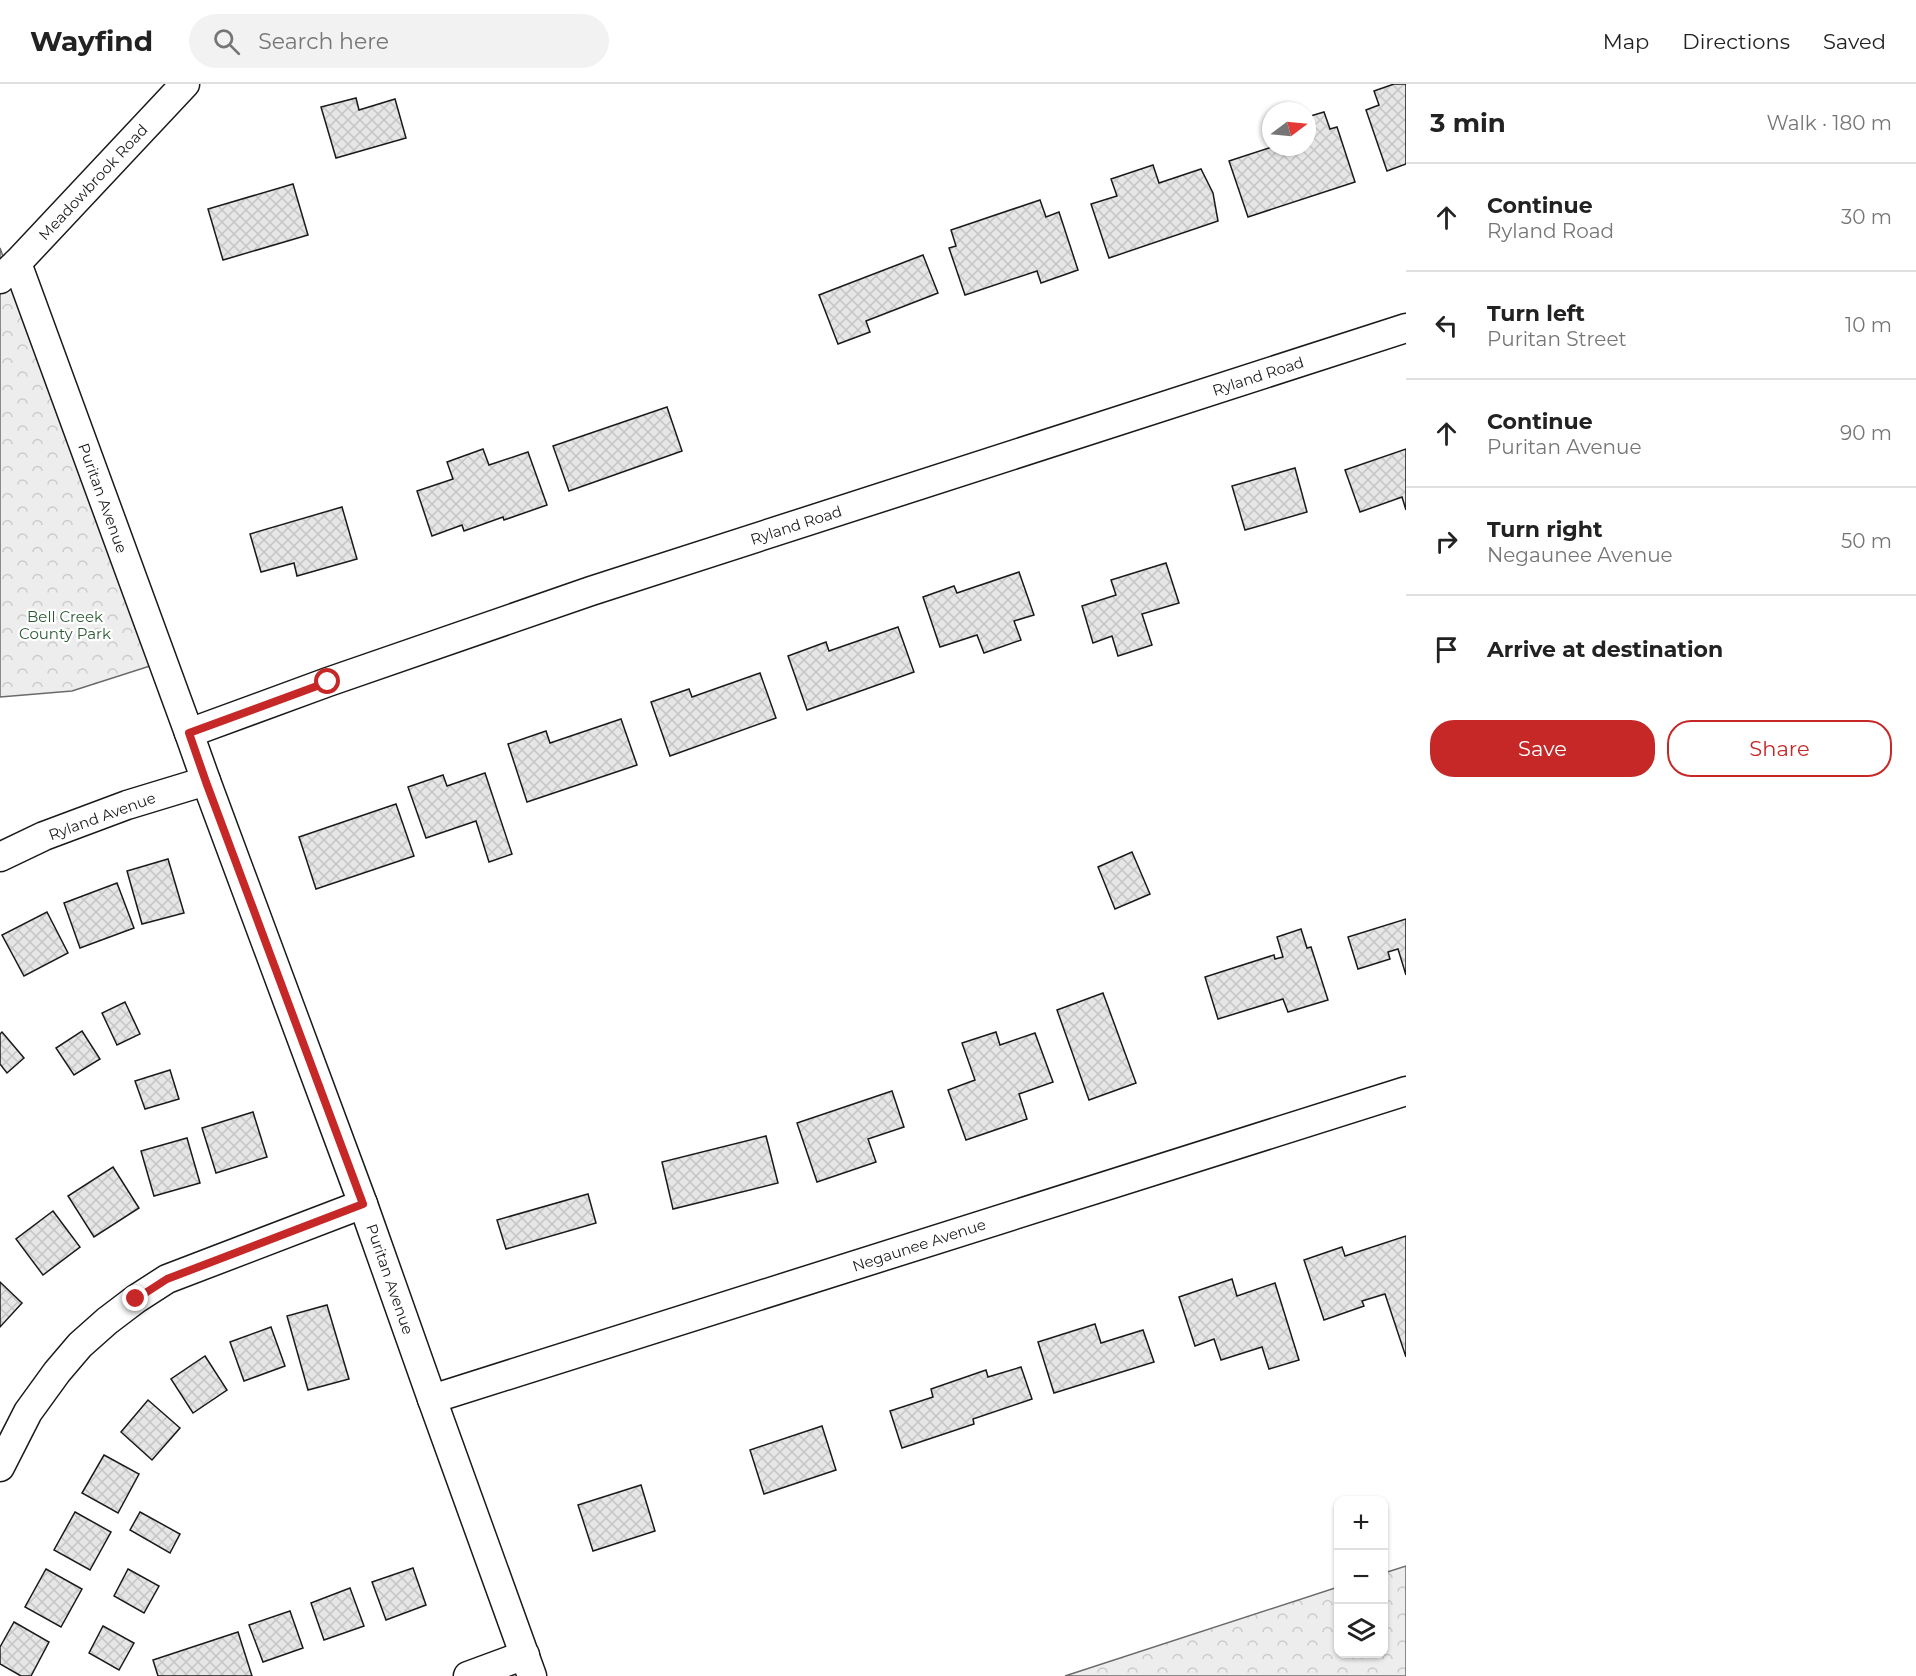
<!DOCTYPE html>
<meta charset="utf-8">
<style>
:root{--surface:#fff;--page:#f2f2f2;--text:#222;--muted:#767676;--line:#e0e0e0;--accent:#c62828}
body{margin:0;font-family:Montserrat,sans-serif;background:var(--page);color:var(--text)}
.controls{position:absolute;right:18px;bottom:18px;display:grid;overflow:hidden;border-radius:12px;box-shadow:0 2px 4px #0004}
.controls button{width:54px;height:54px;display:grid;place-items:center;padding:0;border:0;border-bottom:2px solid var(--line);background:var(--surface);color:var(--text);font:30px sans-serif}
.compass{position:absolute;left:1262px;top:18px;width:54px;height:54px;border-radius:50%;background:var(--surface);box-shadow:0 2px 4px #0004;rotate:74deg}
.stop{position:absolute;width:18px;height:18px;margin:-14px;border:4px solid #c62828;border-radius:50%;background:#fff}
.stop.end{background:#c62828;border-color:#fff;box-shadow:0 2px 6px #0008}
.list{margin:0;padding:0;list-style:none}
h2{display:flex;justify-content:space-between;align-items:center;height:78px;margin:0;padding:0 24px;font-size:26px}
h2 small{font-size:20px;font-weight:400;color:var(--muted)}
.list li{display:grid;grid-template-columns:39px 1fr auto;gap:18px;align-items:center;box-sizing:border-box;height:108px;padding:0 24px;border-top:2px solid var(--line)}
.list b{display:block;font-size:22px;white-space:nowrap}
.list p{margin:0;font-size:20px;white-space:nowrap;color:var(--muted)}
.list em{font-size:20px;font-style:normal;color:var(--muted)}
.actions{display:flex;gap:12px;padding:18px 24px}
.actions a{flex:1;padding:14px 0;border:2px solid var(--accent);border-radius:24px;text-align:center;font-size:21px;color:var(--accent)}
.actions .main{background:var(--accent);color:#fff}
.icon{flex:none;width:33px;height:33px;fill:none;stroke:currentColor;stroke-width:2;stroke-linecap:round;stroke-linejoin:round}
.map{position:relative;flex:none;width:1406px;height:1592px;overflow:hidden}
header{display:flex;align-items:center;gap:36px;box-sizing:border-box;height:84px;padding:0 30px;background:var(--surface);border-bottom:2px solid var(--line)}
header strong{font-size:28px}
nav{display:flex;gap:33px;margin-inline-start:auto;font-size:21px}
.search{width:420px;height:54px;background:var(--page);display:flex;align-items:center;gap:15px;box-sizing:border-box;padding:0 21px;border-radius:33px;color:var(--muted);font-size:22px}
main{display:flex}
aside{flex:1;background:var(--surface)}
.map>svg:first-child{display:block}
.forest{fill:url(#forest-crowns);stroke:#6a6a6a;stroke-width:1.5}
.building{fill:url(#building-cross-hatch);stroke:#1a1a1a;stroke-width:1.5}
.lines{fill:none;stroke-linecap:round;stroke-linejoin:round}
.minor-casing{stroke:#1a1a1a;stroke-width:31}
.minor{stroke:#fff;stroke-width:28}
.route{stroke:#c62828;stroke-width:8}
.labels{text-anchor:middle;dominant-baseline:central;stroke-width:4.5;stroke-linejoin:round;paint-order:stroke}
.street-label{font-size:15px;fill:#1a1a1a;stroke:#fff}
.park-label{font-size:15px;fill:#2b5a34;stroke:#fff}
</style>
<header>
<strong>Wayfind</strong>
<div class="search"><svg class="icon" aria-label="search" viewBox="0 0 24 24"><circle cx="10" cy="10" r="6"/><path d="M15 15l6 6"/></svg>Search here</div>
<nav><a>Map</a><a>Directions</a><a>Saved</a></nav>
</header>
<main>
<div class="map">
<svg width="1406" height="1592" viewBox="0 0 1406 1592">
<defs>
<pattern id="forest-crowns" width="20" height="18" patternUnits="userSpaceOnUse" patternTransform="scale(1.5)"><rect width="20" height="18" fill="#ededed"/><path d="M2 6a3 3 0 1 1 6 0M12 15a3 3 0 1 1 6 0" fill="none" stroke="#cbcbcb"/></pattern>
<pattern id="building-cross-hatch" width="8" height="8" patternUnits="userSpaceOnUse" patternTransform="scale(1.5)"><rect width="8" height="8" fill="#e6e6e6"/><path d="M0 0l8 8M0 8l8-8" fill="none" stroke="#c5c5c5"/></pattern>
</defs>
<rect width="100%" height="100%" fill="#fff"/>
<!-- forest -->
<g class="forest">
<path d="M0,164l150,418 -78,25 -72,6z"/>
<path d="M1406,1482v110h-341l273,-89v67h46v-81z"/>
</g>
<!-- building -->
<g class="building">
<path d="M1394,0h12v80l-19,7 -21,-61 13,-5 -5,-14z"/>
<path d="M356,14l3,12 36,-11 11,39 -70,20 -15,-51z"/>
<path d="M1324,28l6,17 7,-2 18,55 -107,35 -19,-56 43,-14h35v-30z"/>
<path d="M1153,81l6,18 42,-14 12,24 5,28 -109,37 -18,-54 26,-8 -6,-17z"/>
<path d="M293,100l15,51 -85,25 -15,-51z"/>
<path d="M1040,116l6,17 13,-5 19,58 -37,13 -4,-12 -72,24 -16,-47 7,-2 -5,-16z"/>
<path d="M923,171l15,38 -72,28 4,11 -32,12 -19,-49z"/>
<path d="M667,323l15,44 -113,40 -16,-45z"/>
<path d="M483,365l6,16 39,-13 19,53 -43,15 -1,-3 -39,14 -2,-6 -30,11 -15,-45 36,-12 -6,-17z"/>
<path d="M1406,365v61l-4,-13 -42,15 -15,-42z"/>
<path d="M1295,384l12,44 -62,18 -13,-44z"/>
<path d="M342,423l15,52 -60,17 -3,-13 -33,9 -11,-38z"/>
<path d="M1166,479l13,40 -37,11 10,31 -34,11 -6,-20 -19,7 -11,-37 34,-11 -5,-15z"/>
<path d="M1019,488l15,43 -20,6 7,19 -37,13 -7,-18 -37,12 -17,-50 31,-11 3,7z"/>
<path d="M898,543l16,45 -107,38 -19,-54 38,-14 3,9z"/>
<path d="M760,589l16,45 -106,38 -19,-54 38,-13 3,8z"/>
<path d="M621,635l16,46 -110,37 -19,-58 38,-13 4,12z"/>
<path d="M485,689l27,81 -23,8 -13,-41 -50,17 -18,-51 35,-12 4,11z"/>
<path d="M396,720l18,52 -98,33 -17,-52z"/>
<path d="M1132,768l18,42 -35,15 -17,-42z"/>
<path d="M168,775l16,54 -42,11 -15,-53z"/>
<path d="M117,799l17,45 -54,20 -16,-45z"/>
<path d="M47,828l21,41 -44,23 -22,-41z"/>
<path d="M1406,835v56l-8,-26 -10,3 2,7 -32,10 -10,-32z"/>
<path d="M1301,845l6,19 4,-1 17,53 -40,12 -5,-13 -65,20 -13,-42 69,-22 1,4 8,-2 -6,-20z"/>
<path d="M1103,909l33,90 -47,17 -32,-90z"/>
<path d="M125,918l15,32 -23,11 -15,-32z"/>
<path d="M82,947l18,28 -26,16 -18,-27z"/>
<path d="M2,948l22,26 -17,15 -7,-9v-30z"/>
<path d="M996,948l4,13 35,-12 18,49 -34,12 8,25 -61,21 -18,-50 27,-10 -13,-37z"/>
<path d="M170,986l9,29 -34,10 -10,-28z"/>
<path d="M892,1007l12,36 -36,12 8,23 -59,20 -20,-59z"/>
<path d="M253,1028l14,45 -51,16 -14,-45z"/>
<path d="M766,1052l12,47 -105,26 -11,-47z"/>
<path d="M187,1054l13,45 -46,13 -13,-45z"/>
<path d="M113,1083l26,41 -45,29 -26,-41z"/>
<path d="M588,1110l8,29 -90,26 -9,-29z"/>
<path d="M53,1127l27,36 -37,28 -27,-36z"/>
<path d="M1406,1152v121l-21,-63 -23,7 2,5 -40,14 -20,-60 38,-13 3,9z"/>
<path d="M1232,1195l5,17 38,-13 24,77 -30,9 -7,-22 -41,13 -7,-21 -19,7 -16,-49z"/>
<path d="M0,1198l22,21 -22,24z"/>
<path d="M327,1221l22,74 -41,11 -21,-74z"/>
<path d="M1095,1240l6,19 42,-13 11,32 -100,31 -16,-51z"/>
<path d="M271,1243l14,39 -41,15 -14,-39z"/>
<path d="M205,1272l22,34 -34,23 -22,-34z"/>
<path d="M1021,1283l11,32 -59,20 1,5 -72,24 -12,-37 43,-14 -2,-8 55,-19 2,7z"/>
<path d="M148,1316l32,28 -28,32 -31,-28z"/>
<path d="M822,1342l14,44 -72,24 -14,-44z"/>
<path d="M104,1371l35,19 -21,39 -36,-20z"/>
<path d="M641,1401l14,46 -62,20 -15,-46z"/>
<path d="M75,1428l36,20 -21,38 -36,-20z"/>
<path d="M140,1428l40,22 -10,19 -40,-23z"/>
<path d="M413,1484l13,37 -40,15 -14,-38z"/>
<path d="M46,1485l36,20 -21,38 -36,-20z"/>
<path d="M128,1485l31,17 -15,27 -30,-17z"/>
<path d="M350,1504l14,38 -40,14 -13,-37z"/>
<path d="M290,1527l13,37 -40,14 -14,-37z"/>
<path d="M14,1538l35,20 -18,34h-10l-21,-12v-17z"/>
<path d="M103,1542l31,17 -15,27 -30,-17z"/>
<path d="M238,1548l14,44h-94l-5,-16z"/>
</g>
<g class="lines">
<!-- minor casing -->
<g class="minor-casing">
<g id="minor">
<path d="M17,179l172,470 17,48 157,423 69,195 100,277"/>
<path d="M0,195l17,-16 168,-179"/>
<path d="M189,649l139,-51 263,-91 815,-263"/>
<path d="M0,773l44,-21 83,-31 79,-24"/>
<path d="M432,1315l974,-308"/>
<path d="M0,1383l28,-55 29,-40 23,-27 27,-24 29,-22 31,-20 196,-75"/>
<path d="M468,1592l57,-21"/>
</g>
</g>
<!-- minor -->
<use href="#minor" class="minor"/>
</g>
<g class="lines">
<!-- route -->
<path class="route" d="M136,1215l31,-20 196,-75 -157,-422 -17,-49 139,-51"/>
</g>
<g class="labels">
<!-- street labels -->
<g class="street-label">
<text transform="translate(93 98) rotate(-47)">Meadowbrook Road</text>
<text transform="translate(1258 292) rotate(-18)">Ryland Road</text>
<text transform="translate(103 414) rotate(70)">Puritan Avenue</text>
<text transform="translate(796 441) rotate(-18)">Ryland Road</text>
<text transform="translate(102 732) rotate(-20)">Ryland Avenue</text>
<text transform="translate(919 1161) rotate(-18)">Negaunee Avenue</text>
<text transform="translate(390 1195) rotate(71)">Puritan Avenue</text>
</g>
<!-- park labels -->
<g class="park-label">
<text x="65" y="532">Bell Creek<tspan x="65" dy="17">County Park</tspan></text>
</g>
</g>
</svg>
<div class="controls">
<button>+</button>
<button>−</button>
<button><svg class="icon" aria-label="layers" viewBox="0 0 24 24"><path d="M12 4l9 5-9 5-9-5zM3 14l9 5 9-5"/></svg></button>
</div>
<svg class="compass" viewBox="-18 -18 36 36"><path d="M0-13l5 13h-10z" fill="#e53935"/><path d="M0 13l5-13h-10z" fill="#767676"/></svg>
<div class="stop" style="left:328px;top:598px"></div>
<div class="stop end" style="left:136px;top:1215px"></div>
</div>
<aside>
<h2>3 min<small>Walk · 180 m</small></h2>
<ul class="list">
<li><svg class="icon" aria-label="ahead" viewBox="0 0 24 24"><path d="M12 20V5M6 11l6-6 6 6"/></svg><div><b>Continue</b><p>Ryland Road</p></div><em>30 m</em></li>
<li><svg class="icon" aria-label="left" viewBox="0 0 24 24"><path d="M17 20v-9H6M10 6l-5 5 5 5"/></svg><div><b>Turn left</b><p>Puritan Street</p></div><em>10 m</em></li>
<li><svg class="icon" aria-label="ahead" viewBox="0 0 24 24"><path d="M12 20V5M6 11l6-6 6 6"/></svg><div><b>Continue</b><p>Puritan Avenue</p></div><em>90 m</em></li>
<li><svg class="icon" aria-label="right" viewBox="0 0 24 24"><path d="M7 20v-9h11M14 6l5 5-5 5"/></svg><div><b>Turn right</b><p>Negaunee Avenue</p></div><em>50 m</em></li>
<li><svg class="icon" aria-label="arrive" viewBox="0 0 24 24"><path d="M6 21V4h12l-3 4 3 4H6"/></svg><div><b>Arrive at destination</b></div></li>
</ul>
<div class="actions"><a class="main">Save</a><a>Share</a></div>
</aside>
</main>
